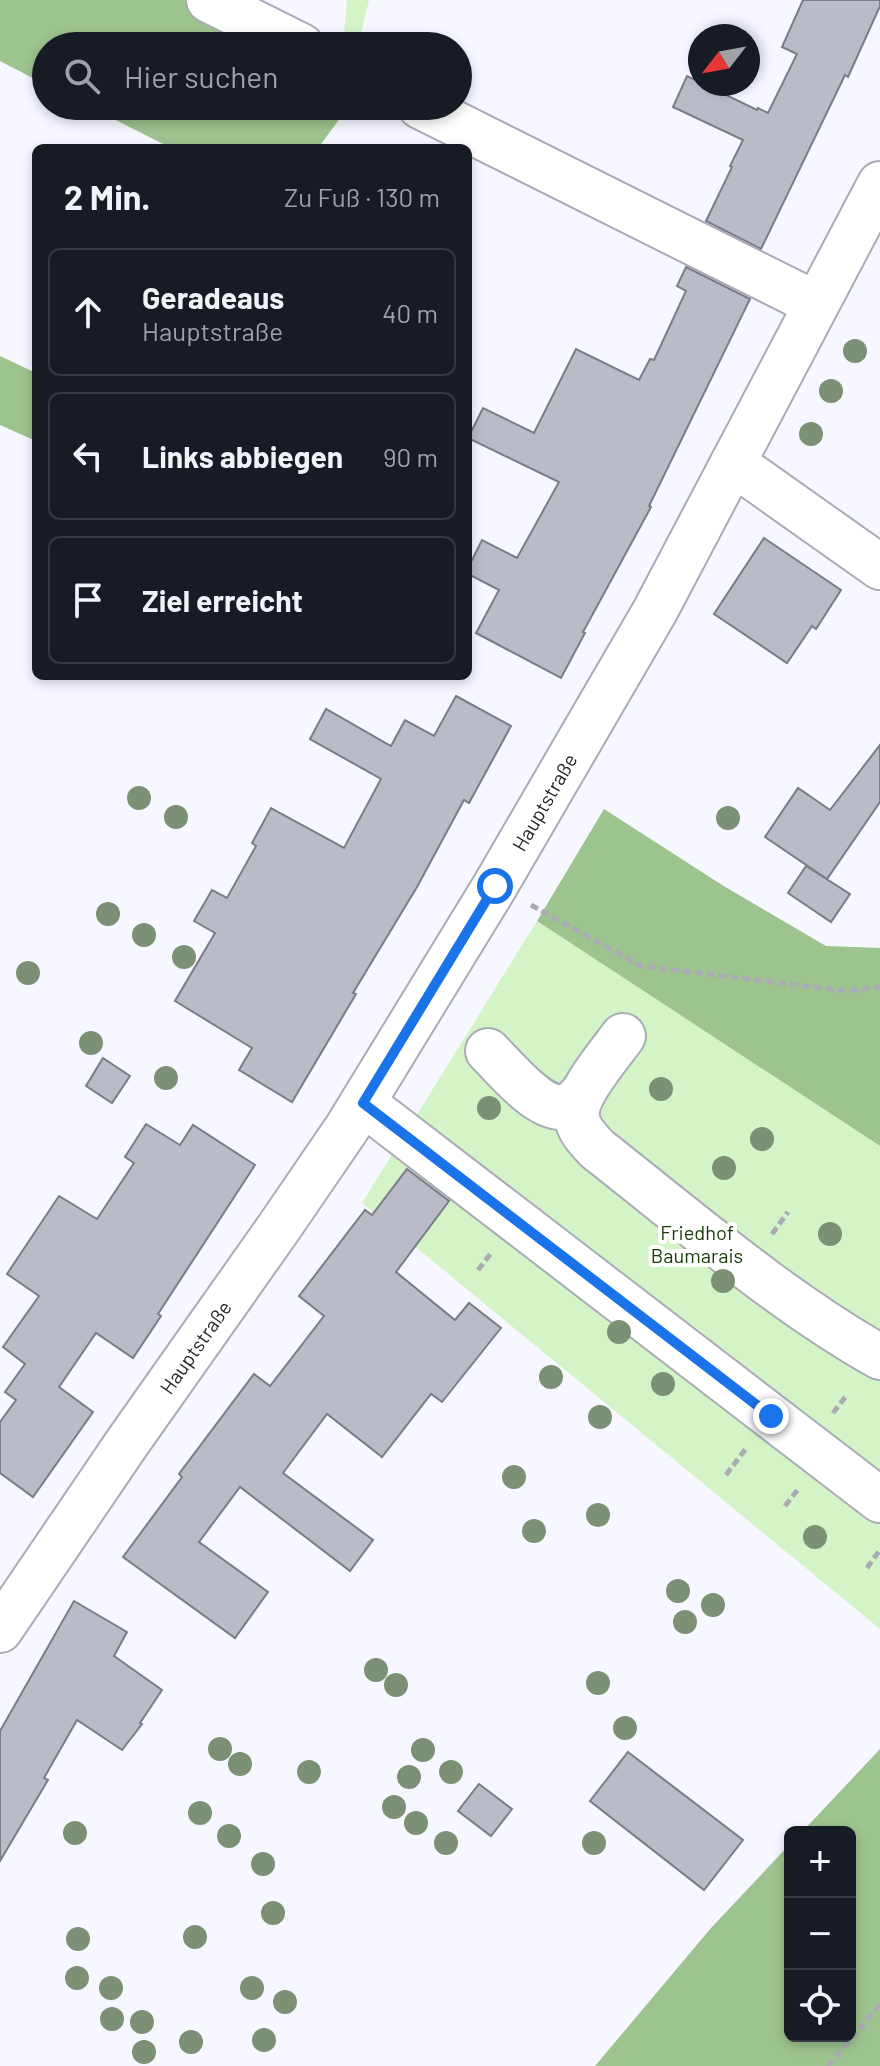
<!DOCTYPE html>
<html lang="de">
<meta charset="utf-8">
<style>
:root{--surface:#171b24;--page:#242831;--text:#f1f3f6;--muted:#9ea1a6;--line:#363941}
body{margin:0;font-family:Barlow,sans-serif;background:var(--page);color:var(--text)}
.controls{position:absolute;right:24px;bottom:24px;display:grid;overflow:hidden;border-radius:12px;box-shadow:0 4px 12px #0003}
.controls button{width:72px;height:72px;display:grid;place-items:center;padding:0;border:0;border-bottom:2px solid var(--line);background:var(--surface);color:var(--text);font:40px sans-serif}
.compass{position:absolute;left:688px;top:24px;width:72px;height:72px;border-radius:50%;background:var(--surface);box-shadow:0 4px 12px #0003;rotate:239deg}
.stop{position:absolute;width:24px;height:24px;margin:-18px;border:6px solid #1a73e8;border-radius:50%;background:#fff}
.stop.end{background:#1a73e8;border-color:#fff;box-shadow:0 2px 8px #0008}
.list{margin:0;padding:0;list-style:none}
h2{display:flex;justify-content:space-between;align-items:center;height:104px;margin:0;padding:0 32px;font-size:34px}
h2 small{font-size:26px;font-weight:400;color:var(--muted)}
.list li{display:grid;grid-template-columns:52px 1fr auto;gap:24px;align-items:center;box-sizing:border-box;height:128px;margin:0 16px 16px;padding:0 16px;border:2px solid var(--line);border-radius:12px}
.list b{display:block;font-size:30px;white-space:nowrap}
.list p{margin:0;font-size:26px;white-space:nowrap;color:var(--muted)}
.list em{font-size:26px;font-style:normal;color:var(--muted)}
.icon{flex:none;width:44px;height:44px;fill:none;stroke:currentColor;stroke-width:2;stroke-linecap:round;stroke-linejoin:round}
.map{position:relative;flex:none;width:880px;height:2066px;overflow:hidden}
.search{position:absolute;background:var(--surface);box-shadow:0 4px 12px #0003;left:32px;top:32px;width:440px;height:88px;display:flex;align-items:center;gap:20px;box-sizing:border-box;padding:0 28px;border-radius:44px;color:var(--muted);font-size:30px}
.panel{position:absolute;background:var(--surface);box-shadow:0 4px 12px #0003;left:32px;top:144px;width:440px;height:536px;border-radius:12px}
.map>svg:first-child{display:block}
.green{fill:#d4f4c8}
.forest{fill:#9dc38f}
.building{fill:#b9bcc7;stroke:#7a7c87;stroke-width:2}
.lines{fill:none;stroke-linecap:round;stroke-linejoin:round}
.minor-casing{stroke:#a9acb7;stroke-width:48}
.path{stroke:#abacb3;stroke-width:5;stroke-dasharray:8 4;stroke-linecap:butt}
.minor{stroke:#fff;stroke-width:44}
.tree{fill:#7b9075}
.route{stroke:#1a73e8;stroke-width:10}
.labels{text-anchor:middle;dominant-baseline:central;stroke-width:8;stroke-linejoin:round;paint-order:stroke}
.street-label{font-size:20px;fill:#26272c;stroke:#fff}
.park-label{font-size:20px;fill:#173b04;stroke:#fff}
</style>
<div class="map">
<svg width="880" height="2066" viewBox="0 0 880 2066">
<rect width="100%" height="100%" fill="#f6f7ff"/>
<!-- green -->
<g class="green">
<path d="M347,0h22l-11,46h-15z"/>
<path d="M537,921l343,225v483l-518,-426z"/>
</g>
<!-- forest -->
<g class="forest">
<path d="M0,0h184l92,46h-230v39l-46,-24z"/>
<path d="M88,106h253l-3,15 -20,27h-147z"/>
<path d="M0,356l36,17v68l-36,-16z"/>
<path d="M604,809l118,76 104,61 54,2v198l-343,-225z"/>
<path d="M880,1749v317h-285l116,-138 79,-84v192h60v-204h-48z"/>
</g>
<!-- building -->
<g class="building">
<path d="M803,0h77v6l-32,71 -3,-2 -84,174 -55,-28 26,-54 -2,-1 13,-26 -70,-33 14,-31 70,34 1,-2 10,5 29,-59 -15,-7z"/>
<path d="M686,267l64,32 -101,207 2,1 -68,125 2,1 -24,45 -85,-45 23,-43 -31,-16v-6l14,-28 35,18 42,-76 -91,-44 15,-30 51,25 42,-84 63,31 11,-21 4,1 32,-69 -9,-5z"/>
<path d="M764,538l77,52 -25,39 -4,-3 -25,37 -73,-49z"/>
<path d="M456,696l55,30 -42,77 -5,-3 -47,87 -64,106 3,1 -64,108 -53,-32 13,-22 -77,-47 40,-68 -21,-12 18,-31 15,8 29,-52 -4,-3 19,-35 73,40 37,-69 -71,-40 16,-30 65,37 14,-26 29,16z"/>
<path d="M880,745v57l-53,77 -62,-42 33,-49 32,22z"/>
<path d="M806,866l44,28 -19,28 -43,-29z"/>
<path d="M103,1058l27,18 -18,27 -26,-17z"/>
<path d="M146,1124l34,21 13,-20 62,40 -97,149 3,2 -28,42 -37,-25 -37,54 34,25 -60,85 -33,-24v-51l16,-22 -11,-8 20,-28 -22,-17 36,-51 -32,-22 52,-78 38,23 37,-56 -9,-6z"/>
<path d="M407,1169l42,32 -53,71 59,48 14,-17 32,25 -59,74 -11,-8 -49,63 -55,-43 -44,59 90,67 -23,31 -110,-84 -41,55 69,50 -33,46 -112,-81 59,-80 -3,-3 75,-100 16,12 54,-70 -25,-20 66,-86 7,5z"/>
<path d="M74,1601l53,31 -13,24 48,34 -22,33 2,1 -20,26 -45,-30 -33,58 4,2 -48,81v-130z"/>
<path d="M628,1752l115,88 -39,50 -114,-89z"/>
<path d="M479,1784l33,25 -21,27 -33,-25z"/>
</g>
<g class="lines">
<!-- minor casing -->
<g class="minor-casing">
<g id="minor">
<path d="M209,0l92,46"/>
<path d="M420,106l396,198"/>
<path d="M733,463l147,104"/>
<path d="M623,1036c-13,18 -49,59 -46,81 1,13 12,23 20,32 92,72 181,150 283,208"/>
<path d="M488,1051c16,16 51,59 75,56 9,-1 14,-8 20,-14"/>
<path d="M363,1103l517,397"/>
<path d="M0,1630l127,-187 153,-217 67,-98 148,-242 160,-275 225,-427"/>
</g>
</g>
<!-- path -->
<g class="path">
<path d="M531,905l110,61 206,25 33,-4"/>
<path d="M772,1234l16,-22"/>
<path d="M478,1270l14,-18"/>
<path d="M833,1413l13,-17"/>
<path d="M726,1475l21,-28"/>
<path d="M785,1506l14,-18"/>
<path d="M867,1568l13,-18"/>
<path d="M828,2066l52,-62"/>
</g>
<!-- minor -->
<use href="#minor" class="minor"/>
</g>
<!-- trees -->
<g class="tree">
<circle cx="855" cy="351" r="12"/>
<circle cx="831" cy="391" r="12"/>
<circle cx="811" cy="434" r="12"/>
<circle cx="139" cy="798" r="12"/>
<circle cx="176" cy="817" r="12"/>
<circle cx="728" cy="818" r="12"/>
<circle cx="108" cy="914" r="12"/>
<circle cx="144" cy="935" r="12"/>
<circle cx="184" cy="957" r="12"/>
<circle cx="28" cy="973" r="12"/>
<circle cx="91" cy="1043" r="12"/>
<circle cx="166" cy="1078" r="12"/>
<circle cx="661" cy="1089" r="12"/>
<circle cx="489" cy="1108" r="12"/>
<circle cx="762" cy="1139" r="12"/>
<circle cx="724" cy="1168" r="12"/>
<circle cx="830" cy="1234" r="12"/>
<circle cx="723" cy="1281" r="12"/>
<circle cx="619" cy="1332" r="12"/>
<circle cx="551" cy="1377" r="12"/>
<circle cx="663" cy="1384" r="12"/>
<circle cx="600" cy="1417" r="12"/>
<circle cx="514" cy="1477" r="12"/>
<circle cx="598" cy="1515" r="12"/>
<circle cx="534" cy="1531" r="12"/>
<circle cx="815" cy="1537" r="12"/>
<circle cx="678" cy="1591" r="12"/>
<circle cx="713" cy="1605" r="12"/>
<circle cx="685" cy="1622" r="12"/>
<circle cx="376" cy="1670" r="12"/>
<circle cx="598" cy="1683" r="12"/>
<circle cx="396" cy="1685" r="12"/>
<circle cx="625" cy="1728" r="12"/>
<circle cx="220" cy="1749" r="12"/>
<circle cx="423" cy="1750" r="12"/>
<circle cx="240" cy="1764" r="12"/>
<circle cx="309" cy="1772" r="12"/>
<circle cx="451" cy="1772" r="12"/>
<circle cx="409" cy="1777" r="12"/>
<circle cx="394" cy="1807" r="12"/>
<circle cx="200" cy="1813" r="12"/>
<circle cx="416" cy="1823" r="12"/>
<circle cx="75" cy="1833" r="12"/>
<circle cx="229" cy="1836" r="12"/>
<circle cx="446" cy="1843" r="12"/>
<circle cx="594" cy="1843" r="12"/>
<circle cx="263" cy="1864" r="12"/>
<circle cx="273" cy="1913" r="12"/>
<circle cx="195" cy="1937" r="12"/>
<circle cx="78" cy="1939" r="12"/>
<circle cx="77" cy="1978" r="12"/>
<circle cx="111" cy="1988" r="12"/>
<circle cx="252" cy="1988" r="12"/>
<circle cx="285" cy="2002" r="12"/>
<circle cx="112" cy="2019" r="12"/>
<circle cx="142" cy="2022" r="12"/>
<circle cx="264" cy="2040" r="12"/>
<circle cx="191" cy="2042" r="12"/>
<circle cx="144" cy="2052" r="12"/>
</g>
<g class="lines">
<!-- route -->
<path class="route" d="M495,886l-132,217 408,313"/>
</g>
<g class="labels">
<!-- street labels -->
<g class="street-label">
<text transform="translate(544 802) rotate(-60)">Hauptstraße</text>
<text transform="translate(195 1347) rotate(-55)">Hauptstraße</text>
</g>
<!-- park labels -->
<g class="park-label">
<text x="697" y="1232">Friedhof<tspan x="697" dy="23">Baumarais</tspan></text>
</g>
</g>
</svg>
<div class="controls">
<button>+</button>
<button>−</button>
<button><svg class="icon" aria-label="locate" viewBox="0 0 24 24"><circle cx="12" cy="12" r="6"/><path d="M12 2v4M12 18v4M2 12h4M18 12h4"/></svg></button>
</div>
<svg class="compass" viewBox="-18 -18 36 36"><path d="M0-13l5 13h-10z" fill="#e53935"/><path d="M0 13l5-13h-10z" fill="#9ea1a6"/></svg>
<div class="stop" style="left:495px;top:886px"></div>
<div class="stop end" style="left:771px;top:1416px"></div>
<div class="search"><svg class="icon" aria-label="search" viewBox="0 0 24 24"><circle cx="10" cy="10" r="6"/><path d="M15 15l6 6"/></svg>Hier suchen</div>
<section class="panel">
<h2>2 Min.<small>Zu Fuß · 130 m</small></h2>
<ul class="list">
<li><svg class="icon" aria-label="ahead" viewBox="0 0 24 24"><path d="M12 20V5M6 11l6-6 6 6"/></svg><div><b>Geradeaus</b><p>Hauptstraße</p></div><em>40 m</em></li>
<li><svg class="icon" aria-label="left" viewBox="0 0 24 24"><path d="M17 20v-9H6M10 6l-5 5 5 5"/></svg><div><b>Links abbiegen</b></div><em>90 m</em></li>
<li><svg class="icon" aria-label="arrive" viewBox="0 0 24 24"><path d="M6 21V4h12l-3 4 3 4H6"/></svg><div><b>Ziel erreicht</b></div></li>
</ul>
</section>
</div>
